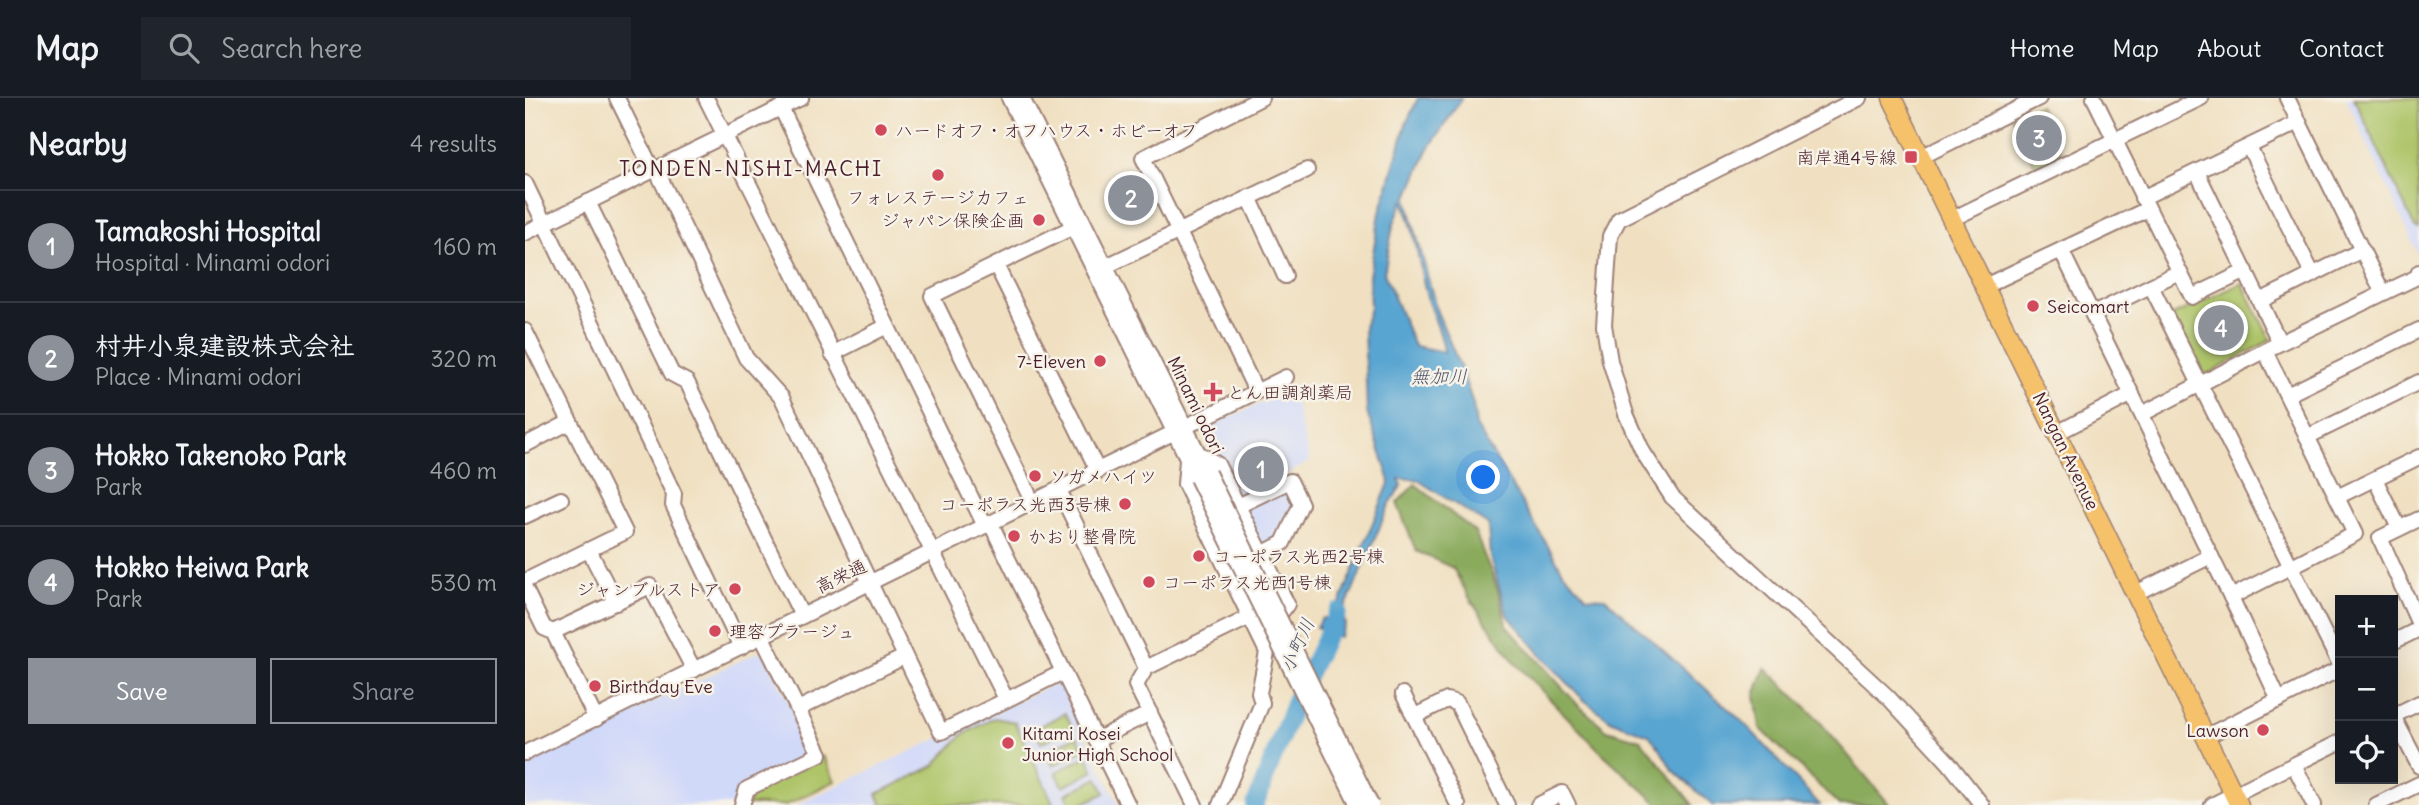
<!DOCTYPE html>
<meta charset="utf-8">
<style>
:root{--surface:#171b24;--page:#20242c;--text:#f1f3f6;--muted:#9ea1a6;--line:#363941;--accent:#8c9099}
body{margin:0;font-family:Delius,"Klee One",sans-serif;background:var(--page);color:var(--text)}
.controls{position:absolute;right:21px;bottom:21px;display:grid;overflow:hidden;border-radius:0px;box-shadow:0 7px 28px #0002}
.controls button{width:63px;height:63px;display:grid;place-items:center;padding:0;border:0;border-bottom:2px solid var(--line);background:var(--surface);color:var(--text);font:35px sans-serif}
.you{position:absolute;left:959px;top:380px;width:24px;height:24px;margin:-18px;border:5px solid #fff;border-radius:50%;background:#1a73e8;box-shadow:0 0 0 10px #1a73e833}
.badge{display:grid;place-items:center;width:46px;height:46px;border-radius:50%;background:var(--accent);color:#fff;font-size:23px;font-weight:700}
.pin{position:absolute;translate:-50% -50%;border:4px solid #fff;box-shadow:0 2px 7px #0006}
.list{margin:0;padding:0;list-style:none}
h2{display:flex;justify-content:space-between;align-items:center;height:91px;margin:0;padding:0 28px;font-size:30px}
h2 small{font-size:23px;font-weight:400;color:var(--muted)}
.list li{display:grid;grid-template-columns:46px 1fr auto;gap:21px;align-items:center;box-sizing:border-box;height:112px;padding:0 28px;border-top:2px solid var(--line)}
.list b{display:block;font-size:26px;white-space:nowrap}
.list p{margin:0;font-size:23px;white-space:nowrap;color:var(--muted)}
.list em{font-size:23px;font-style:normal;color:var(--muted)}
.actions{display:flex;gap:14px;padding:21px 28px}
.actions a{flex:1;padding:16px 0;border:2px solid var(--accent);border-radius:0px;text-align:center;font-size:24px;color:var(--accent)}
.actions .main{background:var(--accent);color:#fff}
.icon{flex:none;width:38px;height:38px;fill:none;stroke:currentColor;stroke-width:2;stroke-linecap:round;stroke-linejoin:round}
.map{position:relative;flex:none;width:1894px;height:707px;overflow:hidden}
header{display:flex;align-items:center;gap:42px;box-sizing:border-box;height:98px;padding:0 35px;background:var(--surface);border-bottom:2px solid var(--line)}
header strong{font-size:33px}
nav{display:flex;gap:38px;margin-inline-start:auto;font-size:24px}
.search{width:490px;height:63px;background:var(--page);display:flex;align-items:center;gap:18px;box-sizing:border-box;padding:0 24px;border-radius:0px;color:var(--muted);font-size:26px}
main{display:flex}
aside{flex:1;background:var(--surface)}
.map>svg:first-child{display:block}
.built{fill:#d1d9f9}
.green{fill:#adc468;stroke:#7c724a;stroke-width:2}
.forest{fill:#8aaa5c;stroke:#6a6444;stroke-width:2}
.water{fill:#59a5d1;stroke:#52627e;stroke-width:2;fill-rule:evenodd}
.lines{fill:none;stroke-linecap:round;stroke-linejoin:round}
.river{stroke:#59a5d1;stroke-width:18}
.minor-casing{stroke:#9d8076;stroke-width:18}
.major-casing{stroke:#9d8076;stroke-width:21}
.minor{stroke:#fff;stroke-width:14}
.major{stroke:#f5c16b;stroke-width:18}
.minor-bridge-casing{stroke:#9d8076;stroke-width:18;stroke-linecap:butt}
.minor-bridge{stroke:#fff;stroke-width:14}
.poi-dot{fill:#d1495b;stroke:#f7f3e8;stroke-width:2.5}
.labels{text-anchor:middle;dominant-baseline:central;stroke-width:5;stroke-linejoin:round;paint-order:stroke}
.poi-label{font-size:18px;fill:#4a1f2b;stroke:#f7f3e8;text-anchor:start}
.street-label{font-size:18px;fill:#4a1f2b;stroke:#f7f3e8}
.water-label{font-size:19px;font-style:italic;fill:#50556d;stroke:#f7f3e8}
.quarter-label{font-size:21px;letter-spacing:2px;fill:#4a1f2b;stroke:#f7f3e8}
</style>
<header>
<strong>Map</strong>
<div class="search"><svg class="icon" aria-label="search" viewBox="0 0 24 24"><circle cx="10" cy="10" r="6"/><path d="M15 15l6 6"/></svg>Search here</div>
<nav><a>Home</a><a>Map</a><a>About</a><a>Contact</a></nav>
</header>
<main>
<aside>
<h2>Nearby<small>4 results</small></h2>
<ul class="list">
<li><span class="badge">1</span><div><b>Tamakoshi Hospital</b><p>Hospital · Minami odori</p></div><em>160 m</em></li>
<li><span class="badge">2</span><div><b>村井小泉建設株式会社</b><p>Place · Minami odori</p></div><em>320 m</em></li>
<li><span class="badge">3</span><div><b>Hokko Takenoko Park</b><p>Park</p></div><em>460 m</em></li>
<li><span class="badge">4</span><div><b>Hokko Heiwa Park</b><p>Park</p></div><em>530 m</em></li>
</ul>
<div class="actions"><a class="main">Save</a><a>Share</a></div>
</aside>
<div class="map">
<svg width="1894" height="707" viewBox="0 0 1894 707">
<rect width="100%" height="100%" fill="#f7f3e8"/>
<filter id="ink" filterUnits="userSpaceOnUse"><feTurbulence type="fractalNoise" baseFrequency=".0143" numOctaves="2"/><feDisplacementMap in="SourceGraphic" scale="14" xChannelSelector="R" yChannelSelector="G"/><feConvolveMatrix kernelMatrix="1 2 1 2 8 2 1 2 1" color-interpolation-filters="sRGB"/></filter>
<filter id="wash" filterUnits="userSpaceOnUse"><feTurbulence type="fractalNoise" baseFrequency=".00686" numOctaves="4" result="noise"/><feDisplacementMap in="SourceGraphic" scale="28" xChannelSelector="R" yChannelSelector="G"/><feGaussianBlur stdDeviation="1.57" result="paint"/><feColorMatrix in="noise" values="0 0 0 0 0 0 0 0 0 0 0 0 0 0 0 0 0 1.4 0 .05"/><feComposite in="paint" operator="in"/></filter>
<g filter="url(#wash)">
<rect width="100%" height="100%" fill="#f0e0c1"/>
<!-- built -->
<g class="built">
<path d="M1821,0h73v158z"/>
<path d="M767,291l18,73 -26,13 14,30 -18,36 -16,8 -54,-112 1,-11z"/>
<path d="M233,554l7,2 46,93 -2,6 -73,52h-211v-41z"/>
<path d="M534,584l60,123h-323z"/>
</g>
<!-- green -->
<g class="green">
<path d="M1829,0h65v131l-4,-1z"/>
<path d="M1514,7l26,55 -27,12 -26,-55z"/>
<path d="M1717,185l29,57 -66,36 -6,-2 -28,-58z"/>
<path d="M540,615l8,15 -32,15 -7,-14z"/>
<path d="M469,620l21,4 39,83h-172l-5,-11 57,-28 28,-31z"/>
<path d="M552,638l7,14 -31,16 -7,-15z"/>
<path d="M298,658l12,25 -49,24h-38l3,-14z"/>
<path d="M562,658l7,15 -31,16 -7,-15z"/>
<path d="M573,680l7,15 -25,12h-8l-6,-11z"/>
</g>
<!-- forest -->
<g class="forest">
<path d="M890,386l60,48 23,58 9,36 71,79 29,25 34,10 52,65h-34l-59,-54 -85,-88 -45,-64 -17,-31 -37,-17 -19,-48z"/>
<path d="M1240,570l49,47 76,90h-51l-79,-77 -5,-33z"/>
</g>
<!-- water -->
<path class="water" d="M893,0h44l-34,52 -21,49 30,113 25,59 11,33 3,22 88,147 23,24 18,1 140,126 75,81h-108l-40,-36 -12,-20 -11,-14 -37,-14 -28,-21 -41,-43 -36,-43 -17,-57 -2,-32 -72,-46h-17l3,6 -13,20 -46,108 2,12 -6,12 -23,-10 6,-9 9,1 5,-6 54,-132 -23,-69 -3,-85 6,-19 -1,-32 11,-63 26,-89zM878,103c13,31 16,67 25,100 5,17 15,33 16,51l-30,-6 -30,-73 9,-47z"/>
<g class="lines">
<!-- river -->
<path class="river" d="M730,707l41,-106 42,-87"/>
</g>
</g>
<g filter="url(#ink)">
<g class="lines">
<!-- minor casing -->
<g class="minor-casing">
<g id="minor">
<path d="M92,0l36,73"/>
<path d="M181,0l300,601"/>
<path d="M484,0l188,380"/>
<path d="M497,0l186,375"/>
<path d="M1334,0l-240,121 -9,17 -6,89 6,36 16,53 17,38 29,45 216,200 61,66 33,42"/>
<path d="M1569,0l98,199 54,-26"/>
<path d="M1762,0l96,195"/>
<path d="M256,10l204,418"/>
<path d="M1724,49l64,128"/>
<path d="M1396,59l118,-59"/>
<path d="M131,71l90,189 36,40 159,334 122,-60"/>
<path d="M1672,74l83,171"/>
<path d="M0,85l149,311 -1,11 68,142"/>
<path d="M724,99l36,79"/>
<path d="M1617,100l157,-76"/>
<path d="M63,104l84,172 15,8 115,234"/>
<path d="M1427,121l249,-121"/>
<path d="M0,135l276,-135"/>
<path d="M1536,152l170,347 48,103"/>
<path d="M471,167l102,206"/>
<path d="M575,171l207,-99"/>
<path d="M1460,188l163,-77"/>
<path d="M1626,188l189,379"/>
<path d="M1735,203l102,-51"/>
<path d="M1568,216l86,-42"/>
<path d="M0,233l100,201 -100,49"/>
<path d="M307,256l55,-28"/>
<path d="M731,293l-113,-233 118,-60"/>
<path d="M1762,297l132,-65"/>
<path d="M1617,316l138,-71 137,-66 2,-5"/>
<path d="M1532,335l75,-39"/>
<path d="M1782,339l112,-55"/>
<path d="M0,347l45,-23"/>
<path d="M673,355l19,11 70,140 -4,6 -16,8"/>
<path d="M662,362l-2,24 82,168 -8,41 3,10 -42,102"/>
<path d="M1850,381l24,49"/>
<path d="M534,392l87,178 104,-51"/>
<path d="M1812,399l82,-40"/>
<path d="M508,405l-101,-207 141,-69"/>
<path d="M713,408l52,-25 11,23 -18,39 -21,11"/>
<path d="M0,418l36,-17"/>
<path d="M1894,421l-39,19 39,86"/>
<path d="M466,426l137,281"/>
<path d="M64,452l27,53"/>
<path d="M0,491l19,39 9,4 43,87"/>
<path d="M1611,495l75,-37"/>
<path d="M1706,499l124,-63 -90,-183"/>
<path d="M28,534l97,-46 44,84"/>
<path d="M1868,544l26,-13"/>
<path d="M621,570l-10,17 59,120"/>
<path d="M878,596l55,111"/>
<path d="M273,611l106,-52"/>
<path d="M890,618l32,-16 10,3 50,102"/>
<path d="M1868,618l26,50"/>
<path d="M1868,618l26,-13"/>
<path d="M1680,639l135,-68"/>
<path d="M571,642l54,-27"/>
<path d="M0,655l761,-376"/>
<path d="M1769,667l20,40"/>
<path d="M217,707l5,-16 73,-35 -58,-117"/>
<path d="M1013,707l24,-12 6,12"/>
<path d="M1687,707l128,-63"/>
<path d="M1851,707l43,-21"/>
</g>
</g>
<!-- major casing -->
<g class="major-casing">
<path id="major" d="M1367,0l347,707"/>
</g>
<!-- minor -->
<use href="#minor" class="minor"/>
<!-- major -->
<use href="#major" class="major"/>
<!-- minor-bridge casing -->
<g class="minor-bridge-casing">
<g id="minor-bridge">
<path d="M683,375l163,332"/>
<path d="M672,380l161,327"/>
</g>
</g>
<!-- minor-bridge -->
<use href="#minor-bridge" class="minor-bridge"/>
</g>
</g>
<!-- markers -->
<g class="poi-dot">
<circle cx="356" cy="32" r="7"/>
<rect x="1379" y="52" width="14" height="14" rx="3.5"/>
<circle cx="413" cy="77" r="7"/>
<circle cx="514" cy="122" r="7"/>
<circle cx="1508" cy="208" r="7"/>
<circle cx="575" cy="263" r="7"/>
<path d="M684.5 283.5h7v7h7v7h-7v7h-7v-7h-7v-7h7z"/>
<circle cx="510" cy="378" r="7"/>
<circle cx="600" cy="406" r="7"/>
<circle cx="489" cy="438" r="7"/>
<circle cx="674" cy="458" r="7"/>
<circle cx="624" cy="484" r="7"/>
<circle cx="210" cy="491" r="7"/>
<circle cx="190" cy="533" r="7"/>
<circle cx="70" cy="588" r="7"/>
<circle cx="1738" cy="632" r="7"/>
<circle cx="483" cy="645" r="7"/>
</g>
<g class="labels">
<!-- poi labels -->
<g class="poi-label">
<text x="370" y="32">ハードオフ・オフハウス・ホビーオフ</text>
<text x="1372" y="59" text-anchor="end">南岸通4号線</text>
<text x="413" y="99" text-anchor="middle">フォレステージカフェ</text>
<text x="500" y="122" text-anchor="end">ジャパン保険企画</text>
<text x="1522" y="208">Seicomart</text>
<text x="561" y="263" text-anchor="end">7-Eleven</text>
<text x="702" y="294">とん田調剤薬局</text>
<text x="524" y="378">ソガメハイツ</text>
<text x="586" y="406" text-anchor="end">コーポラス光西3号棟</text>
<text x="503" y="438">かおり整骨院</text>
<text x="688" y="458">コーポラス光西2号棟</text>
<text x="638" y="484">コーポラス光西1号棟</text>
<text x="196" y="491" text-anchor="end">ジャンブルストア</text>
<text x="204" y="533">理容プラージュ</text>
<text x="84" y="588">Birthday Eve</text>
<text x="1724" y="632" text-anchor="end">Lawson</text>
<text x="497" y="635">Kitami Kosei<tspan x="497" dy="21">Junior High School</tspan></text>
</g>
<!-- street labels -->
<g class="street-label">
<text transform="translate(671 307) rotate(64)">Minami odori</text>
<text transform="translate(1541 353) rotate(64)">Nangan Avenue</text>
<text transform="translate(316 478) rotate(-26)">高栄通</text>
</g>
<!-- water labels -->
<g class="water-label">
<text x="914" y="278">無加川</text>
<text transform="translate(772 547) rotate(-66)">小町川</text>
</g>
<!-- quarter labels -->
<g class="quarter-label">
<text x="226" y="70">TONDEN-NISHI-MACHI</text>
</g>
</g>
</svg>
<div class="controls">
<button>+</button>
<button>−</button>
<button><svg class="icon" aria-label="locate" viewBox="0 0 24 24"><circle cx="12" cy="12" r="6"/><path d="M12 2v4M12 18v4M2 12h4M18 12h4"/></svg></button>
</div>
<div class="you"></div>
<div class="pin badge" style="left:736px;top:371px">1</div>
<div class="pin badge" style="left:606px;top:100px">2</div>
<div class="pin badge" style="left:1514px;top:40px">3</div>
<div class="pin badge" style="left:1696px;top:230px">4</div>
</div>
</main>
